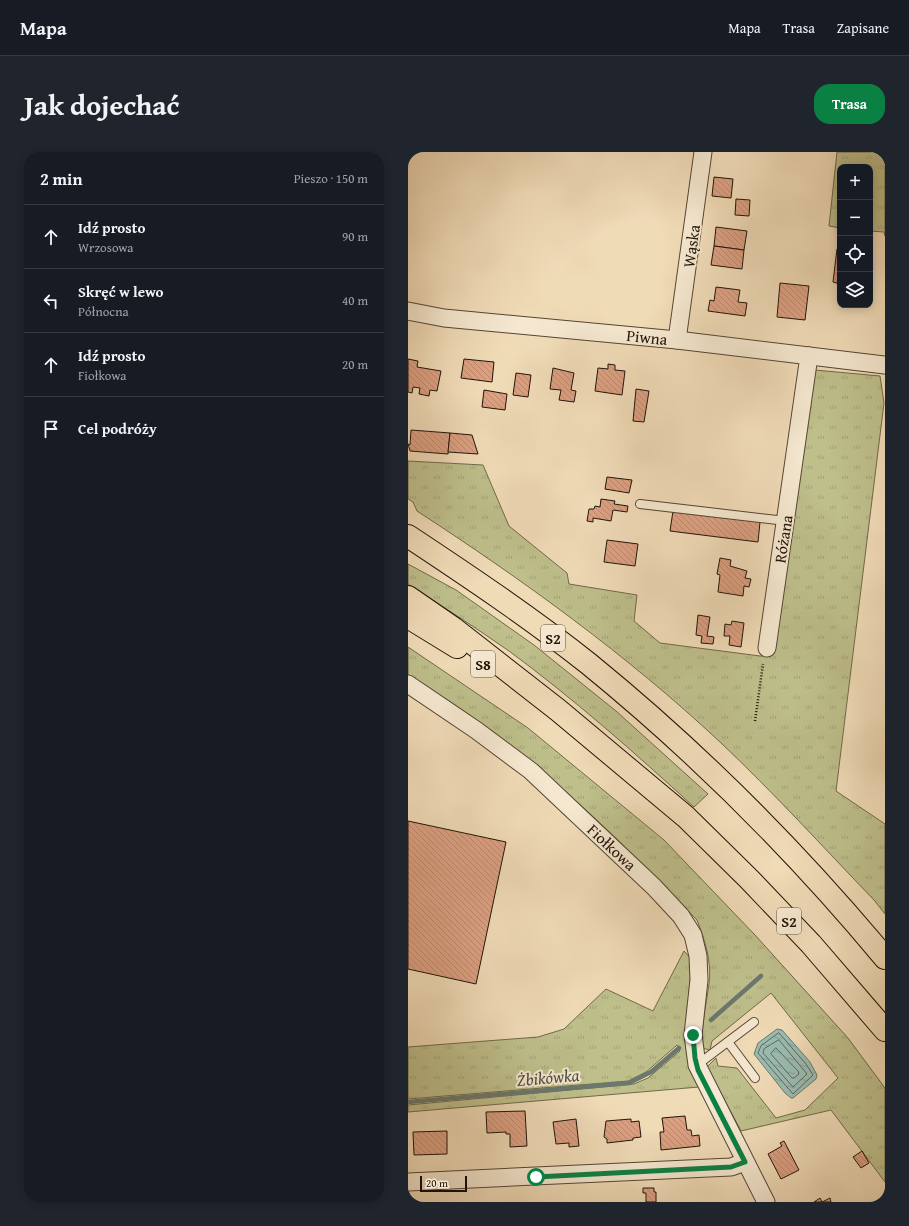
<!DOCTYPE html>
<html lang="pl">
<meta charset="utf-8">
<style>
:root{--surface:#171b24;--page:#20242c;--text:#f1f3f6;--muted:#9ea1a6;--line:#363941;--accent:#0b8043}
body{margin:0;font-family:"Gentium Book Plus",serif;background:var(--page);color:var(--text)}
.controls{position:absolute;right:12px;top:12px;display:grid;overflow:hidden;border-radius:8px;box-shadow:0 2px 10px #0003}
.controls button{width:36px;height:36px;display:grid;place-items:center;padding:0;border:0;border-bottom:1px solid var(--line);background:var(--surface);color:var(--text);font:20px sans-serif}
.scale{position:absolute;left:12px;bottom:10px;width:47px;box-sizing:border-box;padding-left:4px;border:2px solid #211309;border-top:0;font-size:11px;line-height:14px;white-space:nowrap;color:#211309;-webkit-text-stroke:3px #f5e8d0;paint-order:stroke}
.stop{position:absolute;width:12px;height:12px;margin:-9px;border:3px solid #0b8043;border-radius:50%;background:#fff}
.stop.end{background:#0b8043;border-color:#fff;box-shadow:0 1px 4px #0008}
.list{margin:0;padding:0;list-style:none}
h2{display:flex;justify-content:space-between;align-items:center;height:52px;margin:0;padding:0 16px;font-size:17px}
h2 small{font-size:13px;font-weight:400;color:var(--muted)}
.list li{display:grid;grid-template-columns:26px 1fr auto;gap:12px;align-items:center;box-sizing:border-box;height:64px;padding:0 16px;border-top:1px solid var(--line)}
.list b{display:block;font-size:15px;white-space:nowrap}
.list p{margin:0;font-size:13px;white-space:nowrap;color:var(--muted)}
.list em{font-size:13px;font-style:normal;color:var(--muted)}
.icon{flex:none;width:22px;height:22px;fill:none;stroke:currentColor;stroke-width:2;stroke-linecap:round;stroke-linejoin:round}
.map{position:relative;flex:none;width:477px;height:1050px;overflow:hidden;border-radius:16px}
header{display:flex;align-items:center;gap:24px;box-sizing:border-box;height:56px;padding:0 20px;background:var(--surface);border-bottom:1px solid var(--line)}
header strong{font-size:19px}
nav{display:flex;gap:22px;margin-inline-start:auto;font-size:14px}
.intro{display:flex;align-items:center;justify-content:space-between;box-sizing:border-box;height:96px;padding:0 24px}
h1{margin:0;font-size:28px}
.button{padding:10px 18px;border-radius:16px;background:var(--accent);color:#fff;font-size:14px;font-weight:700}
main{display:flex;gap:24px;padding:0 24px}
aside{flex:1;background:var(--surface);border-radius:16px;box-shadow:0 2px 10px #0003}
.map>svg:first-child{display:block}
.grass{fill:url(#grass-tufts);stroke:#70694a}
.water{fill:url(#water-ripples);stroke:#6a786d}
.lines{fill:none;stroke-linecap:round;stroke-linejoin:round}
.shore{stroke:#5e675c;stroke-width:1}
.stream{stroke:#6a786d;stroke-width:4.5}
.building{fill:url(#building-back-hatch);stroke:#211309}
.service-casing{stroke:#554534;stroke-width:10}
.minor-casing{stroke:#554534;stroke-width:19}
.motorway-casing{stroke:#211309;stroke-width:24}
.path{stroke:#211309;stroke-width:2.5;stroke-dasharray:1 2;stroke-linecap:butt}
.service{stroke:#f5e8d0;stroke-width:8}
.minor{stroke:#f5e8d0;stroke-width:17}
.motorway{stroke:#f0dbb7;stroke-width:22}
.route{stroke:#0b8043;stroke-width:5}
.labels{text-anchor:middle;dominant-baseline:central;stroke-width:4;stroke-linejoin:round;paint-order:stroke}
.shield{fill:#f5e8d0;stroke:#615345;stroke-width:1}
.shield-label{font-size:15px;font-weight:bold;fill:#211309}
.street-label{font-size:16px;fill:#211309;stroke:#f5e8d0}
.water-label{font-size:17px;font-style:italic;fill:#4b4e43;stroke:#f5e8d0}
</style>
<header>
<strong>Mapa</strong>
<nav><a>Mapa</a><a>Trasa</a><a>Zapisane</a></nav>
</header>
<div class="intro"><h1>Jak dojechać</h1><a class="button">Trasa</a></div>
<main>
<aside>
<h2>2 min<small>Pieszo · 150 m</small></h2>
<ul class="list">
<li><svg class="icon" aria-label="ahead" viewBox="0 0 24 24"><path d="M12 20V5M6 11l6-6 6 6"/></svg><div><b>Idź prosto</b><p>Wrzosowa</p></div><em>90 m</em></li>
<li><svg class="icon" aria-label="left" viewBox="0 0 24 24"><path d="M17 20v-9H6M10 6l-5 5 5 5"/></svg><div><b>Skręć w lewo</b><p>Północna</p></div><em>40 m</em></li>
<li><svg class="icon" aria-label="ahead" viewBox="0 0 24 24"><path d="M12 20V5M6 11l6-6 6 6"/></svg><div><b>Idź prosto</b><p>Fiołkowa</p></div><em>20 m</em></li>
<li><svg class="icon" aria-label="arrive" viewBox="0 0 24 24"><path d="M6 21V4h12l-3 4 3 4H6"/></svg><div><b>Cel podróży</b></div></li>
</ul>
</aside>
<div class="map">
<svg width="477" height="1050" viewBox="0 0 477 1050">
<defs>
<pattern id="grass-tufts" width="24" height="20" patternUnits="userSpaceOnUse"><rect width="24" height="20" fill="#bebf8b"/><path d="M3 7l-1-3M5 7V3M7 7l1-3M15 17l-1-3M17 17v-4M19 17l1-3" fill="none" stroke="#a3a377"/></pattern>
<pattern id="water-ripples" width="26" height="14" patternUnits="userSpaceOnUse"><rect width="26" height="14" fill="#9abbb0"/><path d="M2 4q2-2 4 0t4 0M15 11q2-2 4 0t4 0" fill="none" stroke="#84a096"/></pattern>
<pattern id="building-back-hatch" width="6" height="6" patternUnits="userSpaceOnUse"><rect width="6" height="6" fill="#dda081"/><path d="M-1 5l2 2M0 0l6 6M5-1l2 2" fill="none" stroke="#bd896e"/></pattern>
</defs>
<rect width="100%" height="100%" fill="#f0dbb7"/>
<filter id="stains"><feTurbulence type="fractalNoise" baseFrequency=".005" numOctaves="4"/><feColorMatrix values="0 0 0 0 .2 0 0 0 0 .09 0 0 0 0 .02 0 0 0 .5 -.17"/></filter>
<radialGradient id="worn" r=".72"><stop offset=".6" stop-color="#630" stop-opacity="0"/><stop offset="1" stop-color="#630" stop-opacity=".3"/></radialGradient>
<!-- grass -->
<g class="grass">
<path d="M429,0h48v84l-1,-4 -14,-1v-64h-30v61l-11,-2z"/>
<path d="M407,218l65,6 4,27 -48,388 49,33v90l-11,-14c-51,-53 -101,-108 -154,-158 -93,-87 -197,-162 -303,-231l-4,-9 -5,-3v-38l75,4 26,61 58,47 2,11 68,11 -3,26 26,22 100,13h11z"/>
<path d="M0,412l48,26 78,55 82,66 92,83 -14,13c-59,-54 -120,-108 -185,-156 -33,-23 -67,-45 -101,-67z"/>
<path d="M0,495l120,81 136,112 91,95 93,103 37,50v94l-54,-72 -90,21 -34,-64 9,-9 2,8 19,2 39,50 29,-8 33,-32 -67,-85 -59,48 -2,9 -8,-2c-1,-22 4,-42 7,-64 3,-21 -4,-44 -12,-64 -87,-91 -179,-180 -289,-245z"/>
<path d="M276,799l7,8c0,42 -14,89 8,128l-291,25v-7l226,-21 14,-6 32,-27 -3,-6 -31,27 -18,9 -220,18v-52l130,-10 26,-8 42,-40 47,22z"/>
</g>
<!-- water -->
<path class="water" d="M369,877l5,1 28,32 7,13 -1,4 -23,19h-2l-6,-5 -31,-39 4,-11z"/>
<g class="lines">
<!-- shore -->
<g class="shore">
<path d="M371,881l27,31 7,11 -20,19 -35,-41 3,-7z"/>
<path d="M371,888l28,34 -14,13 -30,-34 1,-4z"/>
<path d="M368,896l22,23 1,3 -5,4h-2l-21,-24z"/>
</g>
<!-- stream -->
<g class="stream">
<path d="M303,868l50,-44"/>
<path d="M0,950l221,-19 22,-11 28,-24"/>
</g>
</g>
<!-- building -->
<g class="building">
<path d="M306,25l19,2 -2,19 -19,-2z"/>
<path d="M328,47l14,1 -1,16 -14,-1z"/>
<path d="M308,75l31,4 -3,19 -30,-4z"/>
<path d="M432,93v39l-7,-2 4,-33h2z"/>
<path d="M306,94l30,4 -2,19 -31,-4z"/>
<path d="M372,131l29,3 -4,34 -28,-3z"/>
<path d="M308,135l24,3 -2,12 9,1 -2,13 -37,-5 2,-11 4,1z"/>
<path d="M0,207l10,2 -1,6 24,4 -4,20 -7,-1 -1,6 -10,-2 1,-6 -7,-1 -1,6 -4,-1z"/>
<path d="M56,207l30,3 -2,20 -31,-4z"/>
<path d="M200,212l7,1v5l10,1 -3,24 -27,-4 3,-23 10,1z"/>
<path d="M145,216l21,5 -3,17 5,1 -2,11 -15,-2 2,-10 -11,-1z"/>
<path d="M108,221l15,2 -3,22 -15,-2z"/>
<path d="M228,237l13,2 -5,31 -11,-1z"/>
<path d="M76,238l23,4 -2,16 -23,-3z"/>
<path d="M3,278l39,3 -2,21 -38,-3 -2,-7 2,1z"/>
<path d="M42,281l22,2 6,19 -30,-2z"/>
<path d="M199,325l25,3 -3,13 -24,-4z"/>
<path d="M193,347l14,2 -1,3 14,2 -1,6 -14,-2 -2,11 -18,-3v4l-6,-1 2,-12h5l1,-3 5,1z"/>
<path d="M265,359l87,11 -2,20 -88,-11z"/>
<path d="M199,388l31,4 -3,22 -31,-4z"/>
<path d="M312,406l11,2 -1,6 17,5 -2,7 6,1 -2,8 -5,-1 -1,10 -25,-4 2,-17 -3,-1z"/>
<path d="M290,463l12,2 -3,19 7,1 -1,7 -12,-1 1,-7 -6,-1z"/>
<path d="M324,469l12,2 -3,24 -12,-2 1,-9h-6l1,-12 6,1z"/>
<path d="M0,669l98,21 -30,142 -68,-15z"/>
<path d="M117,959l2,35 -17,1v-13h-4v-2l-19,1 -1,-21z"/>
<path d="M277,964l2,14h4l1,6 7,-1 1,11 -39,4 -1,-18h4l-2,-14z"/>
<path d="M168,967l3,27 -10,1v-4l-13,1 -3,-22z"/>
<path d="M223,967v3l8,-1 2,16 -8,1v2l-26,3v-4l-3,-2 2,-16z"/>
<path d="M39,979v23l-33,1 -1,-23z"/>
<path d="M376,989l15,29 -18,9 -13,-25 14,-8 -2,-3z"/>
<path d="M454,999l7,12 -8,5 -8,-11z"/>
<path d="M235,1036h11v4h2v10h-10v-9h-3z"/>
<path d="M412,1046l2,4 8,-4 1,4h-17z"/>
</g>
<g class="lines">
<!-- service casing -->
<g class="service-casing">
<g id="service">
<path d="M232,352l146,17"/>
<path d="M320,890l27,36"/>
<path d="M289,913l57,-43"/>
</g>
</g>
<!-- minor casing -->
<g class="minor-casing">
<g id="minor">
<path d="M0,159l36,7 233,22 208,25"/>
<path d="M269,188l26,-188"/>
<path d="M359,496l42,-292"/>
<path d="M0,532l68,46 55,41 123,116 27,29 12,19 5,21 1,24 -6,55 4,30 69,137"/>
<path d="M0,1030l323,-15 14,-5"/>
</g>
</g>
<!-- motorway casing -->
<g class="motorway-casing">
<g id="motorway">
<path d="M0,384c62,41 123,82 181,128 108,88 207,187 296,294"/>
<path d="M0,445l45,31 105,82 128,107 63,62 62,65 74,86"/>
<path d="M0,465l49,30"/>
</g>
</g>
<!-- path -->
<path class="path" d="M347,569l8,-57"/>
<!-- service -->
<use href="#service" class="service"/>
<!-- minor -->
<use href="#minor" class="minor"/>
<!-- motorway -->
<use href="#motorway" class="motorway"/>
</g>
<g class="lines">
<!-- route -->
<path class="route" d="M128,1025l195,-10 14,-5 -47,-92 -3,-12 -2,-23"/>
</g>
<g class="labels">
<!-- shield labels -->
<g class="shield">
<rect x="133" y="473" width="24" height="26" rx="3"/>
<rect x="63" y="499" width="24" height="26" rx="3"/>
<rect x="369" y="756" width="24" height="26" rx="3"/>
</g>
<g class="shield-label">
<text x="145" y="486">S2</text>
<text x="75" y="512">S8</text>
<text x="381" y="769">S2</text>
</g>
<!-- street labels -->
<g class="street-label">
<text transform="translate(283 94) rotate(-82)">Wąska</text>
<text transform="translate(239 185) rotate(6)">Piwna</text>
<text transform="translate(375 387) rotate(-81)">Różana</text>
<text transform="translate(204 695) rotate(43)">Fiołkowa</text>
</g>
<!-- water labels -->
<g class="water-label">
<text transform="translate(140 925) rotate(-5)">Żbikówka</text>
</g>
</g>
<rect width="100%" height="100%" filter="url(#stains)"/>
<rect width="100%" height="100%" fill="url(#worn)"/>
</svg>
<div class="controls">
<button>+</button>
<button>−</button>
<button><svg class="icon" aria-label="locate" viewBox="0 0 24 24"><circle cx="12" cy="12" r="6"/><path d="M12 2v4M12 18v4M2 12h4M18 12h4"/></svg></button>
<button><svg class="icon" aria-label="layers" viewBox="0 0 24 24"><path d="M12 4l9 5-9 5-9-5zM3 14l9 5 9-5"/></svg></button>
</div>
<div class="scale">20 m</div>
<div class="stop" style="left:128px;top:1025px"></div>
<div class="stop end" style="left:285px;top:883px"></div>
</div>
</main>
